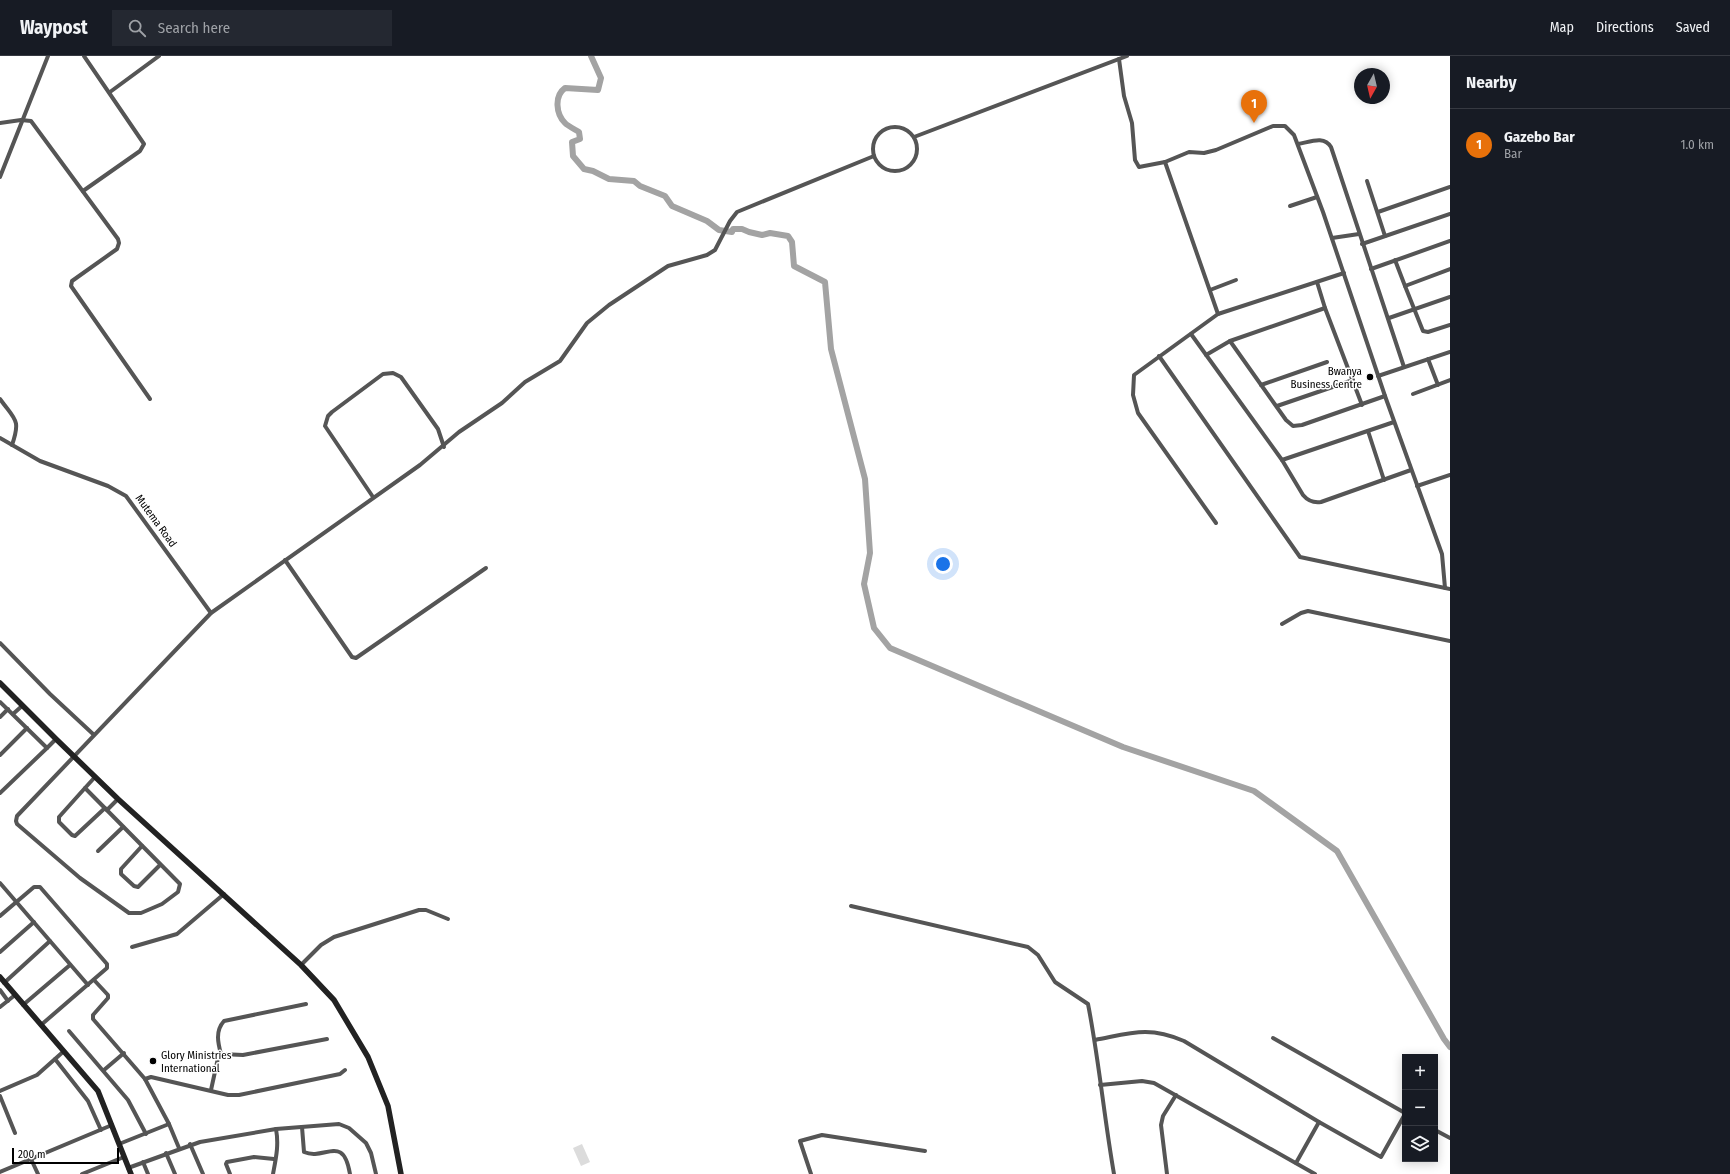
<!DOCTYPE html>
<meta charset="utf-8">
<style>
:root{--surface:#171b24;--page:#242831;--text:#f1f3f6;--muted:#9ea1a6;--line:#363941;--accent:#b45309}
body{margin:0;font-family:"Fira Sans Condensed",sans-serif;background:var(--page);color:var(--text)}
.controls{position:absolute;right:12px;bottom:12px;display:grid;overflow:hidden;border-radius:0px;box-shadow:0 2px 10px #0003}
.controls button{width:36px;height:36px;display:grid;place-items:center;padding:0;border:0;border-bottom:1px solid var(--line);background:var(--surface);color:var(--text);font:20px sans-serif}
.compass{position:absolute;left:1354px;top:12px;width:36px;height:36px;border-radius:50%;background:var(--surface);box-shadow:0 2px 10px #0003;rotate:188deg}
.scale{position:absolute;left:12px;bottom:10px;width:107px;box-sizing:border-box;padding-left:4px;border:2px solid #000;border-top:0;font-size:11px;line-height:14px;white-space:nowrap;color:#000;-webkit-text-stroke:3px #fff;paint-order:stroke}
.you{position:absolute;left:943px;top:508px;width:14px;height:14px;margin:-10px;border:3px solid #fff;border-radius:50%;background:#1a73e8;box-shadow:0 0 0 6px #1a73e833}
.badge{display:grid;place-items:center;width:26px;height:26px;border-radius:50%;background:var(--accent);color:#fff;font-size:13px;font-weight:700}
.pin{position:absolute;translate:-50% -33px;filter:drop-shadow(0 1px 2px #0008)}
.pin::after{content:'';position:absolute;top:21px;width:14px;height:12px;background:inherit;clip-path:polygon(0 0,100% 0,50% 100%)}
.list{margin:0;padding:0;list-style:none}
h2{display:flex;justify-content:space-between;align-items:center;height:52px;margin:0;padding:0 16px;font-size:17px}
h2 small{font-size:13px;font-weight:400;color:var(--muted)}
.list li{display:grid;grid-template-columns:26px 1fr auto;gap:12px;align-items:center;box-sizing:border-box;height:72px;padding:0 16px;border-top:1px solid var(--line)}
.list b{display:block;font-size:15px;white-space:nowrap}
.list p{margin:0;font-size:13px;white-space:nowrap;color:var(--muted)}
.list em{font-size:13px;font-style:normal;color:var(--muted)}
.icon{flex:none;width:22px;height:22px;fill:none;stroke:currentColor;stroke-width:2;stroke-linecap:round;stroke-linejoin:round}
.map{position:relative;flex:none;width:1450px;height:1118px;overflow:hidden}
header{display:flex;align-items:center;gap:24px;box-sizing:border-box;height:56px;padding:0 20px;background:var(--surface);border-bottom:1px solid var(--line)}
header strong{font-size:19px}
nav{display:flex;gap:22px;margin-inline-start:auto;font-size:14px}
.search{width:280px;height:36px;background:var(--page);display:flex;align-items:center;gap:10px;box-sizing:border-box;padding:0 14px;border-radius:0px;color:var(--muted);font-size:15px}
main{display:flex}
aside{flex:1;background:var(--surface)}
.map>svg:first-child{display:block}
.green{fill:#dcdcdc}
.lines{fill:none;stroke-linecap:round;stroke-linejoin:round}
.river{stroke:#a3a3a3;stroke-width:6}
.street{stroke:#555;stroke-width:4}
.secondary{stroke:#222;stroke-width:5.5}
.poi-dot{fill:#000;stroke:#fff;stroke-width:1.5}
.labels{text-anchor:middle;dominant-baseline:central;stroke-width:3;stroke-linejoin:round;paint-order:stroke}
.poi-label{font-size:11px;fill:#000;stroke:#fff;text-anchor:end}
.street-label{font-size:11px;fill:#000;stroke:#fff}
</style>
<header>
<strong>Waypost</strong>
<div class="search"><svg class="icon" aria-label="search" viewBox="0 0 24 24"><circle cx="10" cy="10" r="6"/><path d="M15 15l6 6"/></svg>Search here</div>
<nav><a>Map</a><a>Directions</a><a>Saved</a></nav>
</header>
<main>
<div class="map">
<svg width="1450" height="1118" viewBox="0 0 1450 1118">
<rect width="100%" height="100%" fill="#fff"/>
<!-- green -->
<path class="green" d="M582,1088l8,18 -9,4 -8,-18z"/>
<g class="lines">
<!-- river -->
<path class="river" d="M591,0l10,22 -3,12 -33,-2c-11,8 -9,26 0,35 3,3 9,6 14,9l1,7 -8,3 1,14 11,13 9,2 16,8 25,2 6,5 25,10 7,10 35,15 12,9 13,2 1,-3h9l7,3 13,3 8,-2 18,3 4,6 2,24 31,16 6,67 34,130 5,74 -6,31 10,44 16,20 233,99 131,44 83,60 107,188 6,8"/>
<!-- street -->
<g class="street">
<path d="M1119,3l5,37 8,27 3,37 4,7 26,-5 24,-10 15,1 12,-3 57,-24h12l9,9 29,77 62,184 57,158 3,34"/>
<path d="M110,36l49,-36"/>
<path d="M0,67l21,-3 10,1 87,118 1,4 -2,6 -45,32 -1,5 79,113"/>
<circle cx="895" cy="93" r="22"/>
<path d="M914,81l213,-81"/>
<path d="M1298,88c12,-2 26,-9 33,3l73,220"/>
<path d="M1165,106l53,152"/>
<path d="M0,121l48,-121"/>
<path d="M1367,125l18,55"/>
<path d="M83,135l57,-40 4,-7 -60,-88"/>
<path d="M1290,150l27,-9"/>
<path d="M1378,156l72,-25"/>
<path d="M1332,182l27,-4"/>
<path d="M1362,188l88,-30"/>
<path d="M1395,204l10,26 45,-17"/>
<path d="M1371,213l79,-28"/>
<path d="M1317,226l8,26 37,97"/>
<path d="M1405,230l18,45 5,1 22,-7"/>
<path d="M1210,234l26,-10"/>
<path d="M1389,262l61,-21"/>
<path d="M1191,278l91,126 21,35c5,6 11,8 18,7l90,-32"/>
<path d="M1230,285l56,79 7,6 9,-1 83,-29"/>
<path d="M1206,299l24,-14 95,-33"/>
<path d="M1159,300l141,201 150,32"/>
<path d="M1428,303l10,26"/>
<path d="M1378,320l72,-24"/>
<path d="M1261,329l66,-23"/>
<path d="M1413,338l37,-14"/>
<path d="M0,343c15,21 21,20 12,46"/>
<path d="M1277,350l76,-26"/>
<path d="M1368,375l16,49"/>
<path d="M0,382l40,23 68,25 18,10 85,117"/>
<path d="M1282,404l112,-38"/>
<path d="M1417,430l33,-11"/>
<path d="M373,441l-48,-71 3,-10 4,-4 51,-38 10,-1 8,4 37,52 6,18"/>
<path d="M1216,467l-78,-110 -5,-18 1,-20 84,-61 126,-41"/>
<path d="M285,504l67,97 4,1 130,-90"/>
<path d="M1282,568l19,-11 7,-2 142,30"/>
<path d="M0,587l50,51 43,40"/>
<path d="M0,646l47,46 9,-9"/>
<path d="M13,658l9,-8"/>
<path d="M0,661l8,-8"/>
<path d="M0,699l27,-27"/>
<path d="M95,721l-10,11 95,96 -2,8 -16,12 -21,9h-12l-49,-35 -63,-54 -1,-3 1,-5 194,-203 209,-148 39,-33 43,-29 23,-21 35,-21 27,-38 22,-18 59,-39 39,-11 8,-5 15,-29 7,-9 137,-56"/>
<path d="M85,732l-26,29v5l13,13 3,1 30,-28"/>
<path d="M0,737l47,-45"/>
<path d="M107,754l11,-11"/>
<path d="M142,790l-21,23v5l13,12 4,1 22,-22"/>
<path d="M98,795l25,-24"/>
<path d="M0,827l88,102"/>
<path d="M851,850l177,41 10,8 17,27 33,22c11,56 16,113 26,170"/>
<path d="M0,860l34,-29h6l67,77v4l-66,57"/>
<path d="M132,891l45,-13 47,-40"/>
<path d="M0,896l34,-30"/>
<path d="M301,909l20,-20 13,-8 85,-27h7l22,9"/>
<path d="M94,924l14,15v3l-15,17v4l52,60 24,45 10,24"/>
<path d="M4,927l46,-42"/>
<path d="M0,934l8,11"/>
<path d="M23,949l47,-40"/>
<path d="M0,951l15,-12"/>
<path d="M69,975l59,69 18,34"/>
<path d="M1273,982l132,75"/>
<path d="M1095,984c37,-7 53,-14 89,1l135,81 62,35 24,-43"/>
<path d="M221,998c-3,-11 -6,-23 3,-33l82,-17"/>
<path d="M55,1003l33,42 13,29"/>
<path d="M104,1014l20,-17"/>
<path d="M145,1023l6,-2 77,18h11l101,-21 5,-4"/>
<path d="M1100,1029l42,-4 12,2 161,91"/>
<path d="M211,1034l7,-32 3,-4 22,1 84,-16"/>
<path d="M0,1035l37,-16 27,-24"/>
<path d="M0,1040l15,37"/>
<path d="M302,1071l2,25c21,9 39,-19 46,22"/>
<path d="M1435,1074l15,8"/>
<path d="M119,1088l50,-20"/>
<path d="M190,1088l13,30"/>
<path d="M166,1097l9,21"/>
<path d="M31,1103l7,15"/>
<path d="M143,1106l5,12"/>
<path d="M1296,1107l23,-41"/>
<path d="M128,1112l72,-26 76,-13 63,-5 10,4 17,15 5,10 5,21"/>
<path d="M0,1116l112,-47"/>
<path d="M82,1118l42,-17"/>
<path d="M230,1118l-4,-10 1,-2 27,-5 20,2"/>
<path d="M273,1118c3,-16 6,-29 3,-45"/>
<path d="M811,1118l-11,-33 22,-6 103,16"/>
<path d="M1167,1118l-6,-49 2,-9 13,-21"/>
</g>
<!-- secondary -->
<g class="secondary">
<path d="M0,627l56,56 62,60 183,166 33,35 34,57 20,49 13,68"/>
<path d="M0,921l98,114 33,83"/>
</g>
</g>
<!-- markers -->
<g class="poi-dot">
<circle cx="1370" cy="321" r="4"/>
<circle cx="153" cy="1005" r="4"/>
</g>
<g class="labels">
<!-- poi labels -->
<g class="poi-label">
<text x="1362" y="315">Bwanya<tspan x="1362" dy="13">Business Centre</tspan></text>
<text x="161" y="999" text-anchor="start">Glory Ministries<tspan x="161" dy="13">International</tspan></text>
</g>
<!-- street labels -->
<g class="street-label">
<text transform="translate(156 465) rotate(54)">Mutema Road</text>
</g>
</g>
</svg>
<div class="controls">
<button>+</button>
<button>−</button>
<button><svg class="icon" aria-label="layers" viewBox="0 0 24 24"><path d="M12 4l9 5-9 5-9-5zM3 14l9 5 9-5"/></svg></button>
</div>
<svg class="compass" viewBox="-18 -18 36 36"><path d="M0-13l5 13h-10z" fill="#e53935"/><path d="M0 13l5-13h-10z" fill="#9ea1a6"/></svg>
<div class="scale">200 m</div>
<div class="you"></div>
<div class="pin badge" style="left:1254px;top:67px;background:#e8710a">1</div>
</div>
<aside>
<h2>Nearby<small></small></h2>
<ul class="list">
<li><span class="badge" style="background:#e8710a">1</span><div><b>Gazebo Bar</b><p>Bar</p></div><em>1.0 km</em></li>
</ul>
</aside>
</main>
